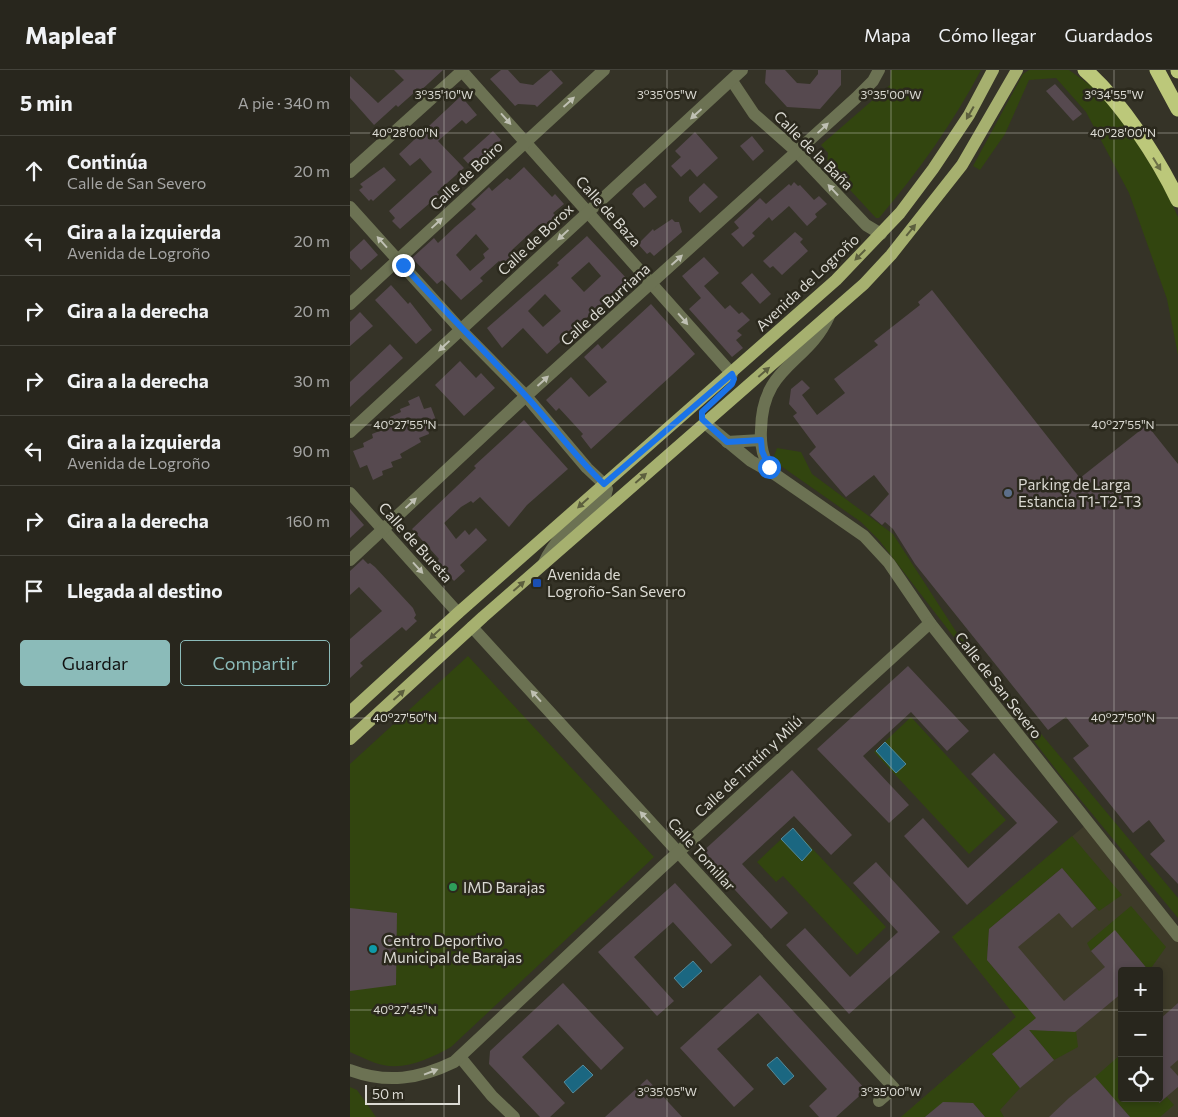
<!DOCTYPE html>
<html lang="es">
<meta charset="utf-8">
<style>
:root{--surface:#28261d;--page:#34322a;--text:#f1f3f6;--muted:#a5a5a4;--line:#44433b;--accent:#8bbbb9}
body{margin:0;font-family:Commissioner,sans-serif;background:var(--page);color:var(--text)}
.controls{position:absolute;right:15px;bottom:15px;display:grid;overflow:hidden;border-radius:5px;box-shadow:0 2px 8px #0003}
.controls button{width:45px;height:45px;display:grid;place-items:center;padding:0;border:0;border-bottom:1px solid var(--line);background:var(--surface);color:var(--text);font:25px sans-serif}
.scale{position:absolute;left:15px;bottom:12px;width:95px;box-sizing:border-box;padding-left:5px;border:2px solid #dbdad3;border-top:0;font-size:14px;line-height:18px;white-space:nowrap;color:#dbdad3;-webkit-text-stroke:4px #2b291d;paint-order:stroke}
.stop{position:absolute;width:15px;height:15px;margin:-11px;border:4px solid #1a73e8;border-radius:50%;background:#fff}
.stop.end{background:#1a73e8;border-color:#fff;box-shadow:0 1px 5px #0008}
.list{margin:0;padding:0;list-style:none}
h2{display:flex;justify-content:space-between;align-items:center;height:65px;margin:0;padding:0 20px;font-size:21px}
h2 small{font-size:16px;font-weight:400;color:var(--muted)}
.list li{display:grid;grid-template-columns:32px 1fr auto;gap:15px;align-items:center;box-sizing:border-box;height:70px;padding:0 20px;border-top:1px solid var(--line)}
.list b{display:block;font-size:19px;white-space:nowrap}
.list p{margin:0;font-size:16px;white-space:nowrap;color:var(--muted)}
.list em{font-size:16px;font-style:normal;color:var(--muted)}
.actions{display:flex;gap:10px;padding:15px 20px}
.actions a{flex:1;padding:11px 0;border:1px solid var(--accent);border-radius:5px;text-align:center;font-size:18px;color:var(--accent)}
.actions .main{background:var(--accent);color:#111}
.icon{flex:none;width:28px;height:28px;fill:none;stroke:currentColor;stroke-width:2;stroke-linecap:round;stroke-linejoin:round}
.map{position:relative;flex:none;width:828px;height:1047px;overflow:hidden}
header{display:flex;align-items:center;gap:30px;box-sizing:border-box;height:70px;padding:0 25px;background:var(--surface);border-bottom:1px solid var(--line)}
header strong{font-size:24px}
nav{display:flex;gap:28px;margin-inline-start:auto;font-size:18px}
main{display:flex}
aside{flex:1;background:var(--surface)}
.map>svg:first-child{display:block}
.built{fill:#3e3b29;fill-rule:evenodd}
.green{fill:#32450f}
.water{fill:#1b6781;stroke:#558a9a}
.building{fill:#56494f;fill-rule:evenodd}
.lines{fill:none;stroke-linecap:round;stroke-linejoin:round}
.minor{stroke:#6c7253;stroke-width:12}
.major{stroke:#a6b06f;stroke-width:12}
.highway{stroke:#bcc87a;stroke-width:15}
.oneway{fill:#bfc0b3}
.oneway2{fill:#5c5f3e}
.oneway3{fill:#6c7147}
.route{stroke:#1a73e8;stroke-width:6}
.ticks{fill:none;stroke:#dbdad3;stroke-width:1;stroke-opacity:0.45}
.service-dot{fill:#5c6f8a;stroke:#2b291d;stroke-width:2}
.transit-dot{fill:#1a4fb4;stroke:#2b291d;stroke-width:2}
.leisure-dot{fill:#2e9e5b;stroke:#2b291d;stroke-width:2}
.culture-dot{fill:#0f9aa8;stroke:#2b291d;stroke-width:2}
.labels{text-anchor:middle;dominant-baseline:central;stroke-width:5;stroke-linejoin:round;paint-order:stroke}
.street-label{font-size:15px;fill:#dbdad3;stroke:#2b291d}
.poi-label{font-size:15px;fill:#dbdad3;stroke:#2b291d;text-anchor:start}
.ticks-label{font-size:12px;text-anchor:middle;fill:#dbdad3;stroke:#2b291d;stroke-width:5;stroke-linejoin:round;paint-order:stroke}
</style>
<header>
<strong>Mapleaf</strong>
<nav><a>Mapa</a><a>Cómo llegar</a><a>Guardados</a></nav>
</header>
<main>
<aside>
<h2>5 min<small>A pie · 340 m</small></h2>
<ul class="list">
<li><svg class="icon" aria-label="ahead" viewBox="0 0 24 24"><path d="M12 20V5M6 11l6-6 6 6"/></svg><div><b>Continúa</b><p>Calle de San Severo</p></div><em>20 m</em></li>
<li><svg class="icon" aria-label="left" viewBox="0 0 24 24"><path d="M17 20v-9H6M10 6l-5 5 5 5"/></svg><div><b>Gira a la izquierda</b><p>Avenida de Logroño</p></div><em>20 m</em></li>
<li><svg class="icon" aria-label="right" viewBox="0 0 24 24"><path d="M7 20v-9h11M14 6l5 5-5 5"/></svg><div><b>Gira a la derecha</b></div><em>20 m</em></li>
<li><svg class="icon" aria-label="right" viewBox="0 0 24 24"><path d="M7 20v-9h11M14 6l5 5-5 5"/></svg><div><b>Gira a la derecha</b></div><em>30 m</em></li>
<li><svg class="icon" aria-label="left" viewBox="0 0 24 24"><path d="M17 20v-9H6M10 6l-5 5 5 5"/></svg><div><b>Gira a la izquierda</b><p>Avenida de Logroño</p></div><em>90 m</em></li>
<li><svg class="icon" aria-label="right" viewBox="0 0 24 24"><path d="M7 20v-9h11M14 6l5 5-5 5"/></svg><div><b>Gira a la derecha</b></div><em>160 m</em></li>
<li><svg class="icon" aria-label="arrive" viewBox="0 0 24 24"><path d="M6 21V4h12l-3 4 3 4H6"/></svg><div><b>Llegada al destino</b></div></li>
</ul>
<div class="actions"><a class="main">Guardar</a><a>Compartir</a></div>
</aside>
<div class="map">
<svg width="828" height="1047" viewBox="0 0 828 1047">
<rect width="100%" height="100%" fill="#353327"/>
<!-- built -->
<path class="built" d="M738,753l90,113v181h-277l115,-100 -64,-80zM772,901h37v127h-37z"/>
<!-- green -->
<g class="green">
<path d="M541,0h90c-28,53 -63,102 -102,148h-3l-49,-53 1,-12 -7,-8 69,-60z"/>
<path d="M679,0h40l28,20 35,45 34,55 12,27v138l-11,-56 -38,-106 -43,-81 -30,-34 -27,2 -24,54 -25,36 -7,-4 50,-92z"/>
<path d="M427,378l24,4 11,22 81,60 64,99 221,265v20l-117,-142 -182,-236 -18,-18 -80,-56 -7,-10z"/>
<path d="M118,586l186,201 -203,190c-20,11 -44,23 -68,18 -11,-2 -23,-9 -33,-13v-288z"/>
<path d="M561,647l95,103 -37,34 -95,-102z"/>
<path d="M443,758l93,99 -29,28 -74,-79 -7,6 -19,-20z"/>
<path d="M722,766l50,59 -23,16 -37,-43 -73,61 -2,31 60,71h29l2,16 -24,13 -28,-34 -34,28 28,34 -20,22 4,7h-19l-12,-14 -29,-1 -19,15h-24l115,-100 -64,-80z"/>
<path d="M781,836l35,41 -17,24 -34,-40 -24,20 -4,-8z"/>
<path d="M769,986l3,3v39h34l4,5 7,-6 7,8 -14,12h-30l-35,-40z"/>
<path d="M0,1017l7,3 19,27h-26z"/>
</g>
<!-- water -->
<g class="water">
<path d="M535,672l21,22 -10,9 -20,-22z"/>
<path d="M443,758l19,22 -10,11 -21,-22z"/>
<path d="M343,891l9,10 -19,17 -9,-10z"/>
<path d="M427,987l17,19 -10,9 -17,-20z"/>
<path d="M233,995l10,10 -20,18 -9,-11z"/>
</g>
<!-- building -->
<g class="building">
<path d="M44,0h49l-26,24 -2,-2 -17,15 -2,-2 -22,20 -24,-27v-22l28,27 26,-23z"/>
<path d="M151,0h7l12,13 13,2 18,-15 12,13 -26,24 -2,-2 -17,-1 -3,2 -25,-27z"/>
<path d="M416,0h19l12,13 13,1 8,-10v-4h23v15l-21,24 -33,-2 -22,-24z"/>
<path d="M705,14l27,30 -9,7 -27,-30z"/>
<path d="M111,26l16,19 -11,9 -4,-4 -24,21 26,27 -27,24 2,3 -39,34 -8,-8 3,-3 -6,-7 43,-39 -12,-14 -10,8 -11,-12z"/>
<path d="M143,61l8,9 -29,28 -9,-10z"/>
<path d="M345,62l23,26 -21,19 -7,-8 -9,8 -10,-11 10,-9 -6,-6z"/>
<path d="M402,66l12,15 -11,10 -13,-15z"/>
<path d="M34,97l12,13 -23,21 -2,-2 -2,2 -10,-11 4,-3 -3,-3z"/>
<path d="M174,97l28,30 3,-3 9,10 -11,9 3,3 -13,13 -4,-4 -26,24 3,3 -13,12 -4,-3 -19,17 3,3 -22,19 -19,-20 -5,4 -25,-26 22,-20 4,5 17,-16 21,-18 -5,-5 18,-17 3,4 15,-13 3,2zM126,164l13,15 -6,5 2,4 -15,13 -14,-16z"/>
<path d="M444,112l4,4 2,-1 14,15 5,-4 8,8 -12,10 2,3 -10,9 -18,-20 -17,15 -3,-4 -17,16 3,3 -12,11 -12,-13 8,-6 -5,-6 26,-24 6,6 23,-20 2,2z"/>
<path d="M295,113l12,14 -13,11 -12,-14 4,-5z"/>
<path d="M354,113l14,14 -18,16 -11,-12v-4z"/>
<path d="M322,149l3,3h4l3,10 -28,24 -4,-4 -3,2 -9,-10 15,-15 1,2z"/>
<path d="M445,162l8,7 -3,3 8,9 -26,24 -9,-9 -3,2 -7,-7z"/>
<path d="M237,166l41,44 -81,74 -24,-26 -21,20 -15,-20 72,-63 -2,-2zM239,192l12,14 -17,16 -13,-14zM195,224l16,17 -18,16 -15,-16z"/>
<path d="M14,169l14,16 -17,15 -11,-12v-6z"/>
<path d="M354,187l15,16 -15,13 21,23 5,-4 9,9 3,-2 8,8 -13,11 5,4 -6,5 7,8 -11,9 -43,-48 12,-11 -19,-22z"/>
<path d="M402,203l19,21 -11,10 -19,-21z"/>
<path d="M41,215l17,19 2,-2 22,28 -16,14 -41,-44z"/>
<path d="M582,220l148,188 67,-53 31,39v420l-28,-30 15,-13 -16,-21 -16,13 -60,-75 16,-12 -23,-29 -18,13 -133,-166 -22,-35 -8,-7 -3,3 -12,-10 19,-21 -15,-19 -28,22 -37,-43 7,-7 -23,-31 4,-3 -8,-9 2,-15 11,-9 8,8 -8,7 15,20 28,-22 -11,-14 44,-34 -4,-4 46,-36 -2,-3z"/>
<path d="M301,234l44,50 -104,95 -10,-13 2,-2 -24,-26 -3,3 -10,-11 25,-23 18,20 18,-15 -23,-25 14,-13 4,5z"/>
<path d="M10,242l13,14 -23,20v-24z"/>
<path d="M40,274l13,14 -53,49v-25z"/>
<path d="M110,291l16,17 5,-5 14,15 -31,28 -29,-31z"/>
<path d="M69,326l5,13 7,-2 7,18 -10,4 1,5 -10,4 2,4 -21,12 2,4 -11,4 2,5 -11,4 1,4 -10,5 -6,-15 -7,3 -7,-17 11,-4 -1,-4 10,-5 -1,-4 10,-4 -1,-4 10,-4 -1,-5 11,-5 -1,-3 10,-4 -2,-4z"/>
<path d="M174,350l44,49 -41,36 -18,22 -29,-30 -7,6 -2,-2 -10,6 -17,16 12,16 9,-9 4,5 7,-7 11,12 -27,25 5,6 -11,10 -18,-19 3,-3 -27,-30 64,-61 -2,-2z"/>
<path d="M0,439l14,16 -14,13z"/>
<path d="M13,489l5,5 2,-1 5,4 38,41 3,7 -2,3 3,3 -11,10 -4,-4 -42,36 3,3 -13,12v-39l32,-28 -23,-24 -9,8v-24z"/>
<path d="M558,596l61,65 -22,20 -36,-39 -48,44 46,49 -20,18 -72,-74z"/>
<path d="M644,683l64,69 -91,83 -63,-69 19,-18 45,50 49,-45 -46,-49z"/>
<path d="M442,700l60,65 -21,20 -37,-39 -52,48 46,49 -17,16 -70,-76z"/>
<path d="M526,792l64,70 -91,82 -63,-69 19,-17 45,49 48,-45 -45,-49z"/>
<path d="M712,798l34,40 -24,20 -13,-15 -41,34 46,54 41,-34 -14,-16 24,-21 34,41h-27v22l-47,39 -46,-2 25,30 -34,28 -28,-34 44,-36 -49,-58 2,-31z"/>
<path d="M325,813l57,62 -21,19 -38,-42 -39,35 40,44 -17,15 -59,-64z"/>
<path d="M0,838l47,5 -1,72 -46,6z"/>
<path d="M410,905l106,115 -30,27h-17l-10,-11 18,-17 -69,-76 -41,36 37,40 -20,18 -54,-59z"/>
<path d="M213,913l61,65 -23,22 -43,-46 -36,33 43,46 -15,14h-10l-51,-53 1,-13z"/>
<path d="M828,933v57l-8,7 8,9v11l-19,16v-83z"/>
<path d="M745,1007l35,40h-81l20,-19z"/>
<path d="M297,1009l35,38h-77z"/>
<path d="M593,1032l30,1 12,14h-60z"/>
</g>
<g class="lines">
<!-- minor -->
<g class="minor">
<path d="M111,0l271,304"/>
<path d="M382,11l22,33 43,38 69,73 15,9"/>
<path d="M0,102l112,-101"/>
<path d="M0,137l111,123 65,66 61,72 17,16 3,5 -2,8c-21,19 -50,39 -61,66"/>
<path d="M0,234l254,-234"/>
<path d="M355,353l46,38 25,14 88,61 25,27 41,60 248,313"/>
<path d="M0,362l392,-362"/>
<path d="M377,372l34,-2"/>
<path d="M424,403c-11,-12 -14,-26 -13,-43 1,-65 46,-65 68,-114"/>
<path d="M0,423l108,120"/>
<path d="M0,490l176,-164 330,-298 17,-17 6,-11"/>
<path d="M122,557l422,461 -15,13"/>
<path d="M110,987l32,39 22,21"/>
<path d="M0,1000c37,14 69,9 104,-8l208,-195 268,-244"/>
</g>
<!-- major -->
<g class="major">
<path d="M0,642l108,-99 378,-333 64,-67 33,-44 36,-54 24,-45"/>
<path d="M0,669l133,-122 381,-333 27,-29 71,-90 55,-95"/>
</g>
<!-- highway -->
<g class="highway">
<path d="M735,0c35,30 73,88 93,130"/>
<path d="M807,0l21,39"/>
<path d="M828,0v1"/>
</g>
</g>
<!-- one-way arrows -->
<defs><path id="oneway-solid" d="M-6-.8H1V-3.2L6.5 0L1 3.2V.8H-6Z" transform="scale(1.25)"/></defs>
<g class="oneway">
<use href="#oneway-solid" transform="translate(219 32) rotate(-42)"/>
<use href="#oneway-solid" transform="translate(346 44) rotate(138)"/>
<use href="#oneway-solid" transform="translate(156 49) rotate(48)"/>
<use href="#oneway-solid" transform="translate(473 58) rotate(-43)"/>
<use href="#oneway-solid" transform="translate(483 120) rotate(-133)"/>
<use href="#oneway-solid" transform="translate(87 153) rotate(-43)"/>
<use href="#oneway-solid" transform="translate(213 165) rotate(137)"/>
<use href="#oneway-solid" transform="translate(32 172) rotate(-132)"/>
<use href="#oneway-solid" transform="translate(327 190) rotate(-42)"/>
<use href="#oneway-solid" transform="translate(333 249) rotate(49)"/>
<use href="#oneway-solid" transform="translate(94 276) rotate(137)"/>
<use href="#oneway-solid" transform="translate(193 311) rotate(-42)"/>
<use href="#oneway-solid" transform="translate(61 433) rotate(-43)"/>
<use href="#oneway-solid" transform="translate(68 498) rotate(48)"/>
<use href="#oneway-solid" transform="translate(186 626) rotate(-132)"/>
<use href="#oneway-solid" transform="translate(295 747) rotate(-132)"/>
<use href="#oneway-solid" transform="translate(81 1002) rotate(-21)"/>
</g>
<g class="oneway2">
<use href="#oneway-solid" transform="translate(620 43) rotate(120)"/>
<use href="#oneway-solid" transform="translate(561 160) rotate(-51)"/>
<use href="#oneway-solid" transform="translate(510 185) rotate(135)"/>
<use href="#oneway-solid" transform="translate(414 302) rotate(-41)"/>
<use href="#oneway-solid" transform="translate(291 408) rotate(-41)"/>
<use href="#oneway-solid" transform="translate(233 433) rotate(138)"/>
<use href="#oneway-solid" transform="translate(169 516) rotate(-41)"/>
<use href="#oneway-solid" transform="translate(85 564) rotate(137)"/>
<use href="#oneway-solid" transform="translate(49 625) rotate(-42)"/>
</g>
<use class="oneway3" href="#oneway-solid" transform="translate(807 94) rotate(58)"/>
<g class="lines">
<!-- route -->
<path class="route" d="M53,195c40,45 83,87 123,131 27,29 49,61 78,88l128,-110 2,5 -2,5 -30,28v7l25,23 34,-2 1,11 7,16"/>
</g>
<!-- ticks -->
<path class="ticks" d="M94,0v1047M317,0v1047M541,0v1047M764,0v1047M0,63h828M0,355h828M0,648h828M0,940h772M809,940h19"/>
<!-- markers -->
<circle class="service-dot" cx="658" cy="423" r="5"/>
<rect class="transit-dot" x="182" y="508" width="10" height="10" rx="2.5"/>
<circle class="leisure-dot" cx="103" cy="817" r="5"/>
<circle class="culture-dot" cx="23" cy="879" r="5"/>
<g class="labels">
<!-- street labels -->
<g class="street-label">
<text transform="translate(464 80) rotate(45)">Calle de la Baña</text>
<text transform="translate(116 105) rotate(-43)">Calle de Boiro</text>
<text transform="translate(259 141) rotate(48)">Calle de Baza</text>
<text transform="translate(185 169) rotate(-43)">Calle de Borox</text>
<text transform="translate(457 212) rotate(-43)">Avenida de Logroño</text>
<text transform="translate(255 234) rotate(-42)">Calle de Burriana</text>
<text transform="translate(66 472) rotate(48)">Calle de Bureta</text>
<text transform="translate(649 615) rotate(52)">Calle de San Severo</text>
<text transform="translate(398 696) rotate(-43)">Calle de Tintín y Milú</text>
<text transform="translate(352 784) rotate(48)">Calle Tomillar</text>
</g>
<!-- poi labels -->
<g class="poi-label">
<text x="668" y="414">Parking de Larga<tspan x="668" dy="17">Estancia T1-T2-T3</tspan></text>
<text x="197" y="504">Avenida de<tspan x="197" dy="17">Logroño-San Severo</tspan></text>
<text x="113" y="817">IMD Barajas</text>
<text x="33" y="870">Centro Deportivo<tspan x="33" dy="17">Municipal de Barajas</tspan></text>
</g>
</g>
<g class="ticks-label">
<text x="94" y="29">3°35'10"W</text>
<text x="317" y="29">3°35'05"W</text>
<text x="541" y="29">3°35'00"W</text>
<text x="764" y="29">3°34'55"W</text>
<text x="55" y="67">40°28'00"N</text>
<text x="773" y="67">40°28'00"N</text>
<text x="55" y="359">40°27'55"N</text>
<text x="773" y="359">40°27'55"N</text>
<text x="55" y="652">40°27'50"N</text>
<text x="773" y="652">40°27'50"N</text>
<text x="55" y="944">40°27'45"N</text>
<text x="317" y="1026">3°35'05"W</text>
<text x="541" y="1026">3°35'00"W</text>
</g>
</svg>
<div class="controls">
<button>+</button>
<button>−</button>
<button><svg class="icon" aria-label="locate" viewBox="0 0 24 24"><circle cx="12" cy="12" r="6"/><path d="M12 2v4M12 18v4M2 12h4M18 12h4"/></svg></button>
</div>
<div class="scale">50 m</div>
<div class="stop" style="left:419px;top:397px"></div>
<div class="stop end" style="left:53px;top:195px"></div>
</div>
</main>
